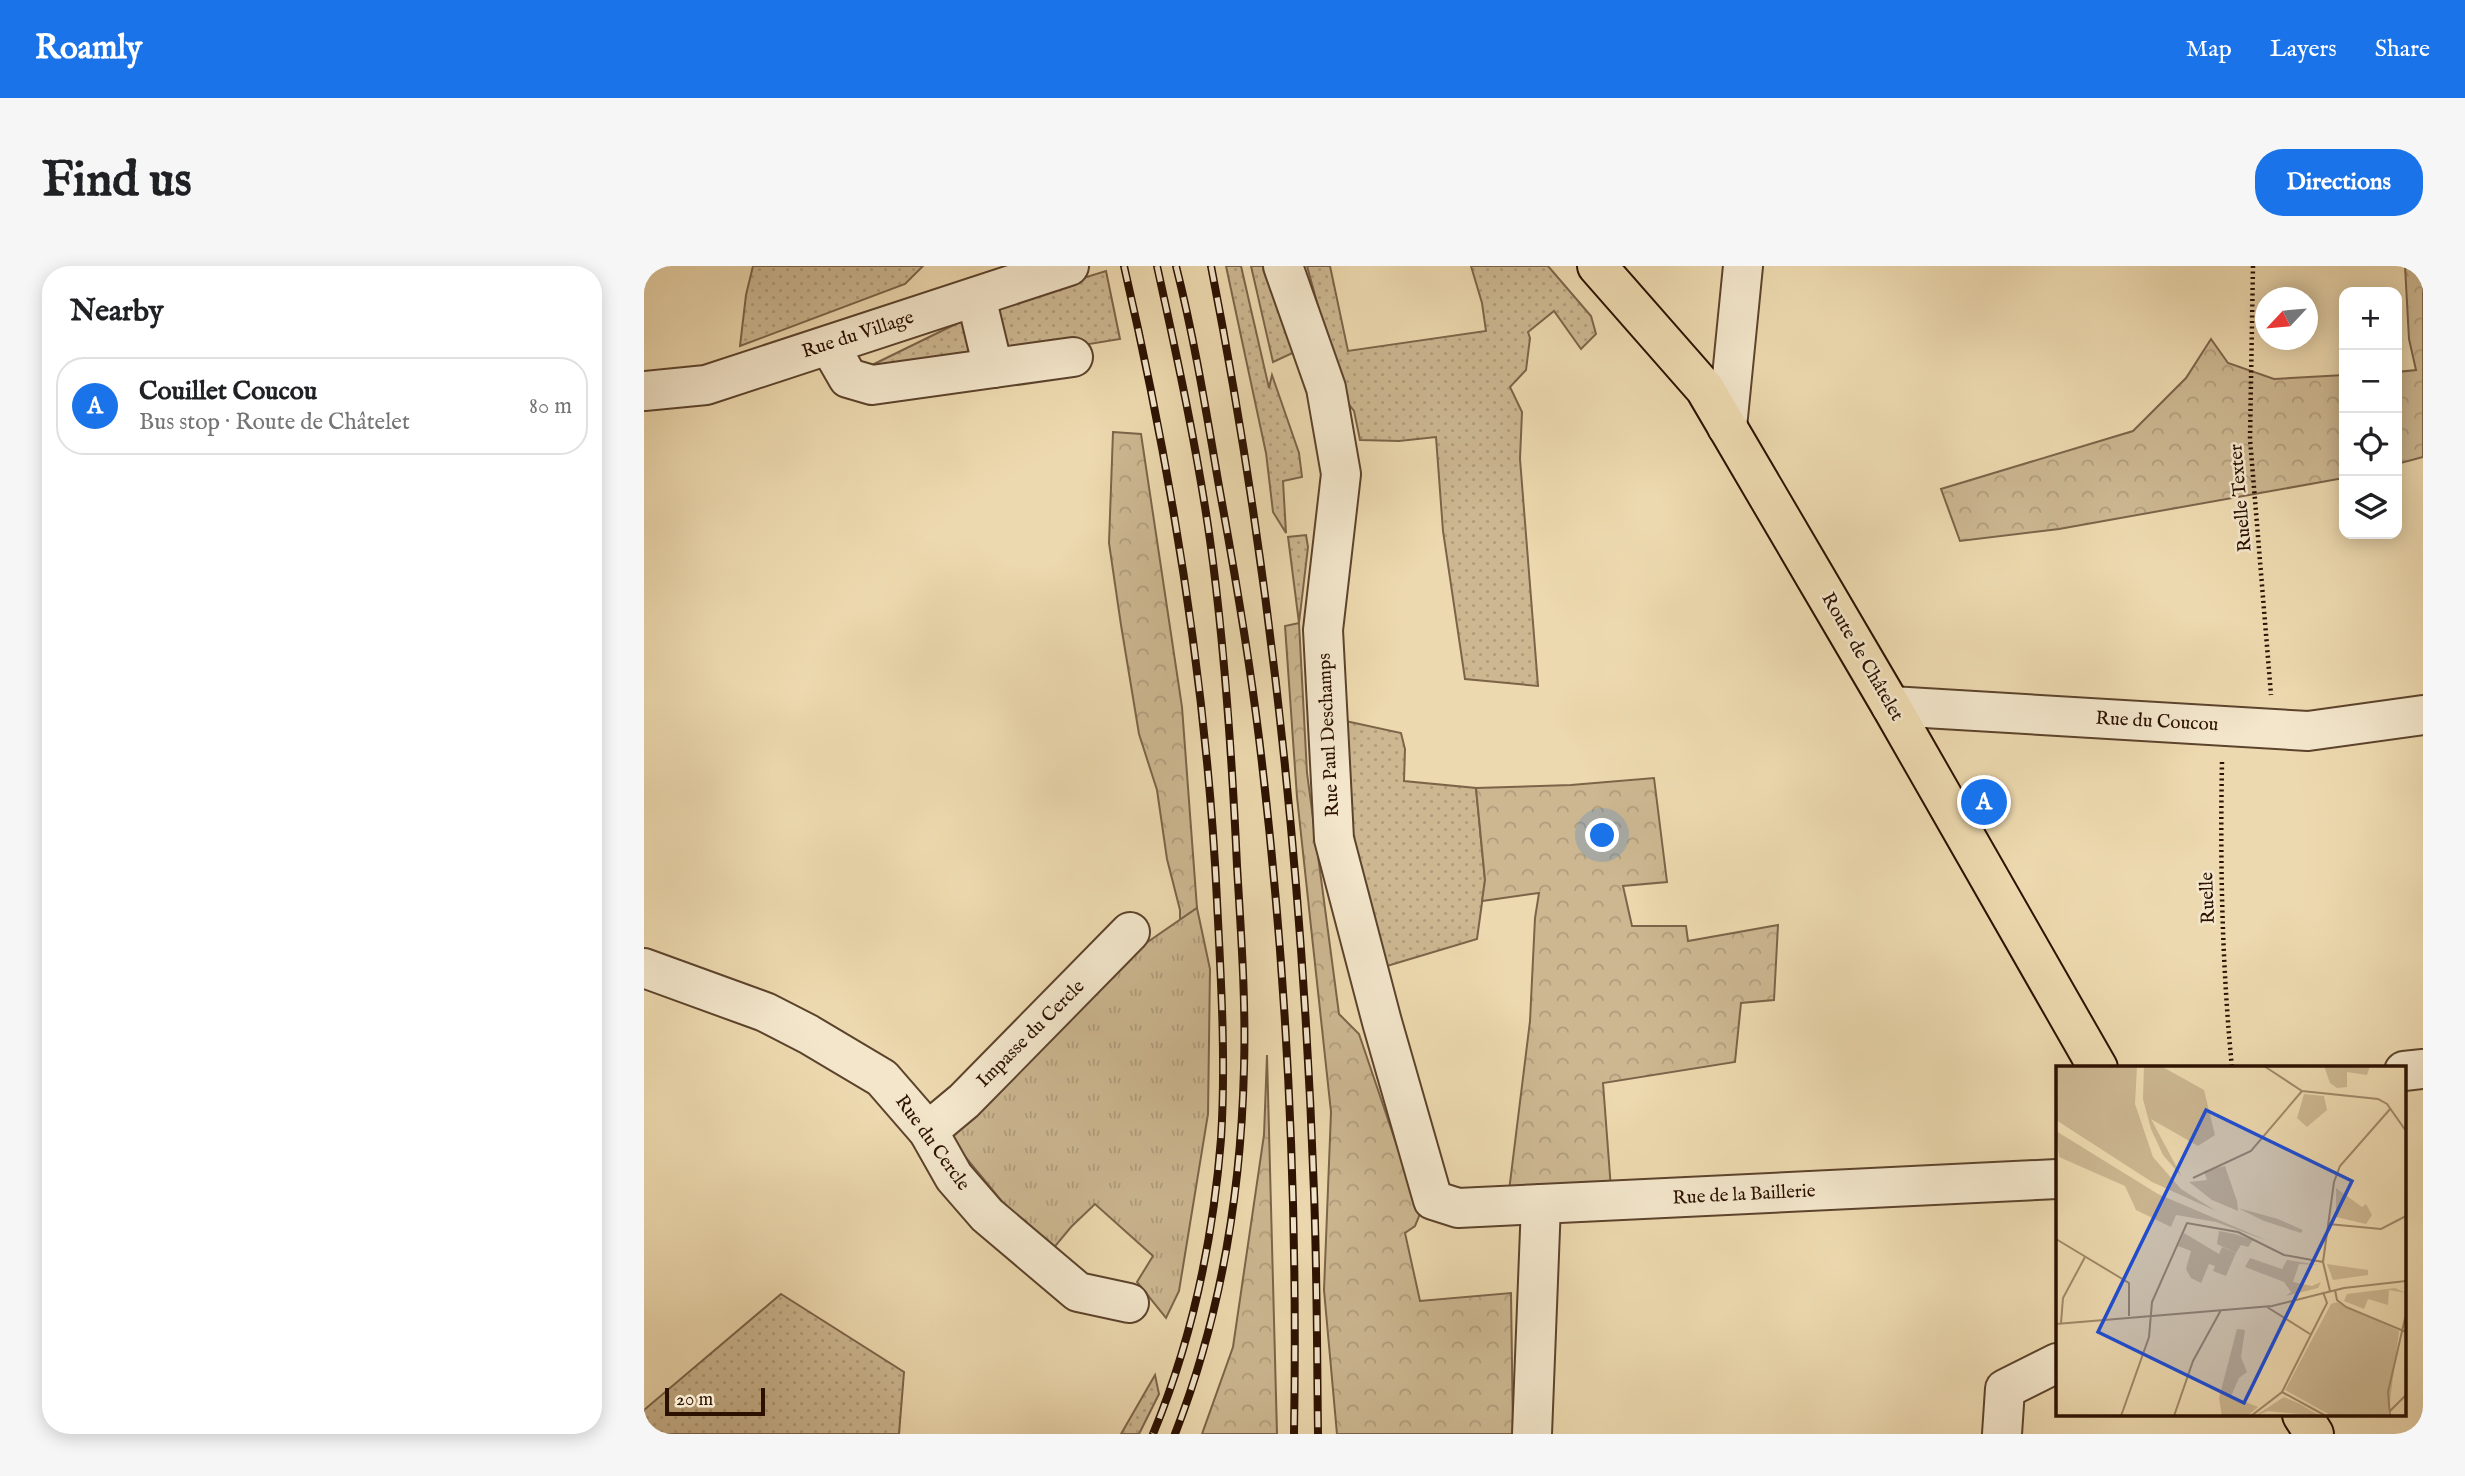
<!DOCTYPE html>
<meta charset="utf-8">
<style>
:root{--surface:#fff;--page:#f6f6f6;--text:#202124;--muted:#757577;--line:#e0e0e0;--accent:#1a73e8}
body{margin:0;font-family:"IM FELL English",serif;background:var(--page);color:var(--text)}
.controls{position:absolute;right:21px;top:21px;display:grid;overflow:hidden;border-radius:14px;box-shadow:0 4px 18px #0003}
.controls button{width:63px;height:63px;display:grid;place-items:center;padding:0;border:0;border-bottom:2px solid var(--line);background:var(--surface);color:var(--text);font:35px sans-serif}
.compass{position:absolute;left:1611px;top:21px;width:63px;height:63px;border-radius:50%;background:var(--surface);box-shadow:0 4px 18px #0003;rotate:244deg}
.scale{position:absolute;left:21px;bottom:18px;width:100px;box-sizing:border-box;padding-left:7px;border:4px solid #2c1101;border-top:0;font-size:19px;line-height:24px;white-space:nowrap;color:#2c1101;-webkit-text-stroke:5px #f3e6cb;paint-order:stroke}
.you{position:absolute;left:959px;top:570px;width:24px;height:24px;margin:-18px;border:5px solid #fff;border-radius:50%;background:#1a73e8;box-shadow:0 0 0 10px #1a73e833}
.badge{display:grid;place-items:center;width:46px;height:46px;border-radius:50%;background:var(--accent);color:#fff;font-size:23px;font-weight:700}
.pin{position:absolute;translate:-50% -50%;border:4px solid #fff;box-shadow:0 2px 7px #0006}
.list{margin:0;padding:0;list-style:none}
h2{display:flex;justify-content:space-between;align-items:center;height:91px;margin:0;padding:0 28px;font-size:30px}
h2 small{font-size:23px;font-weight:400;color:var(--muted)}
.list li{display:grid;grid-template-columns:46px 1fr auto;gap:21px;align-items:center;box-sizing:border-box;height:98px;margin:0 14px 14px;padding:0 14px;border:2px solid var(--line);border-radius:28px}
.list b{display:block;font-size:26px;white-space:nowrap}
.list p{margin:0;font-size:23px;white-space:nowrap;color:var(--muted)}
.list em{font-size:23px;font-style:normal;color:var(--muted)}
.icon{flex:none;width:38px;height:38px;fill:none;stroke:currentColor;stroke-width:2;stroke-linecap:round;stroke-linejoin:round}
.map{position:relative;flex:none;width:1779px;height:1168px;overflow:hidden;border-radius:28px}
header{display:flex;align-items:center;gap:42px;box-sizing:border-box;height:98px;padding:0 35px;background:var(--accent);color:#fff}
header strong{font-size:33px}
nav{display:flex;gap:38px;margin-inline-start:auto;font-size:24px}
.intro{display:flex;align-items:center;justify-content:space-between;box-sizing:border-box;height:168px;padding:0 42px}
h1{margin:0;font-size:49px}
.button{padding:18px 32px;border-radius:28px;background:var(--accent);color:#fff;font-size:24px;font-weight:700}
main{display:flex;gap:42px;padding:0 42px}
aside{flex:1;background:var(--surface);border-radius:28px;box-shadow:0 4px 18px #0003}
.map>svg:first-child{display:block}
.grass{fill:url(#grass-dots);stroke:#7c6449;stroke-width:2}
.forest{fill:url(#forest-crowns);stroke:#7c6449;stroke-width:2}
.park{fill:url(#park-tufts);stroke:#7c6449;stroke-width:2}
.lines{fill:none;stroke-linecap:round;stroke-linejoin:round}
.minor-casing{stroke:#5c432c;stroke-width:42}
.major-casing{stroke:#2c1101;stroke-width:42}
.path{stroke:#2c1101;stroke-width:4.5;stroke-dasharray:2 3.5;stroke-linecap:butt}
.minor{stroke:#f3e6cb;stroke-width:38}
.major{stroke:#edd9af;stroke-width:38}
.rail-casing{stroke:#2c1101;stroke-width:8}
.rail{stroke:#f3e6cb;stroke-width:5;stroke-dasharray:16;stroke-linecap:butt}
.labels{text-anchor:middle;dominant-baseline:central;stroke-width:5;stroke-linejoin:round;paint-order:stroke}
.street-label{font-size:19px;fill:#2c1101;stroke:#f3e6cb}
.inset-road{fill:none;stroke:#a08969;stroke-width:2}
.view{fill:#1d4ed8;fill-opacity:0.15;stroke:#1d4ed8;stroke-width:3.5}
.inset-edge{fill:none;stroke:#2c1101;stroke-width:3.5}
</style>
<header>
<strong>Roamly</strong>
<nav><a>Map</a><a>Layers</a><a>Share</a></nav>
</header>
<div class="intro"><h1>Find us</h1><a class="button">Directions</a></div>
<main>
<aside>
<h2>Nearby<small></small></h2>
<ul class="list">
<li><span class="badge">A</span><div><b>Couillet Coucou</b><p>Bus stop · Route de Châtelet</p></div><em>80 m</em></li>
</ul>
</aside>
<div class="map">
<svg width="1779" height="1168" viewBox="0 0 1779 1168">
<defs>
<pattern id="grass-dots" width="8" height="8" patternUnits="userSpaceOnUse" patternTransform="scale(1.75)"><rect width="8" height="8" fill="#ccb791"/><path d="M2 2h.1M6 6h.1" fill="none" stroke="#af9c7b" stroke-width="1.8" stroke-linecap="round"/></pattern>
<pattern id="forest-crowns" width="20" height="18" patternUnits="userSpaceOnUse" patternTransform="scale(1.75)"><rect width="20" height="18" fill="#ccb791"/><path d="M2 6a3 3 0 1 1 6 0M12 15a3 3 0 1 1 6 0" fill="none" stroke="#af9c7b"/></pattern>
<pattern id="park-tufts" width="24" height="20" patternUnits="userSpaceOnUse" patternTransform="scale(1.75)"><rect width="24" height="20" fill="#ccb791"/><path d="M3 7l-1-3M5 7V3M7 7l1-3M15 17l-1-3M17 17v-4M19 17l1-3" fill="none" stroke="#af9c7b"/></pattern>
</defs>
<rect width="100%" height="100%" fill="#edd9af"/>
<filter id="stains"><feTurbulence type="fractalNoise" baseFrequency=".00286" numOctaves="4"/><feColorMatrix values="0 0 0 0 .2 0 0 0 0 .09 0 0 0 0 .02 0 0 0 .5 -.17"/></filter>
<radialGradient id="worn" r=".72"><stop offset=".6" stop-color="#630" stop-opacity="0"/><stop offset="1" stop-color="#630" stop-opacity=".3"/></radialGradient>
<!-- grass -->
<g class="grass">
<path d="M109,0h170l-18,18 -165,62 6,-51z"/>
<path d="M582,0h15l28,122 3,-13 27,78 3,24 -19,4 3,52 -13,-21 -7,-59z"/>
<path d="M607,0h17l29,85 -24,11z"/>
<path d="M663,0h23l18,85 138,-20 -4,-28 -11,-37h77l43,50 5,18 -15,15 -27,-38 -26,21 2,6 -4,32 -16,17 12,25 -2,47 18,227 -73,-7 -22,-148 -7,-94 -37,4 -39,-1 -6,-29 -11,-14z"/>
<path d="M462,5l14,68 -116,19 -6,-54z"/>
<path d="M320,54l8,33 -81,23 -17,-12z"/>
<path d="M662,269l2,12 -9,76 -11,-86z"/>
<path d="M697,454l60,13 4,16 -1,32 72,7 9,93 -8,58 -90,27 -34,-111z"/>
<path d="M137,1028l123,78 -5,62h-255v-24z"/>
<path d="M511,1109l4,19 -20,40h-18z"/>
</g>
<!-- forest -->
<g class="forest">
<path d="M1761,0h18v191l-26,7v-92l19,-2 -7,-31z"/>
<path d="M1567,73l17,24 46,16 70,-4v103l-285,51 -99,12 -19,-52 192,-58 53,-53z"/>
<path d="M469,166l28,2 41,273 15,201 -17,12v-10l-13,-51 -10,-69 -18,-56 -18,-109 -12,-82z"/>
<path d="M655,357l8,150 32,241 20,20 61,180 -5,12 -10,7 15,68 91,-8 2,141h-176l-13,-144 7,-178 -34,-315 -12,-171z"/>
<path d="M1010,512l13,104 -44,4 9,40h54l2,15 90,-16 -4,75 -33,3 -6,59 -132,21 8,106 -102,2 21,-170 5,-103 4,-25 -57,8 3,-21 -9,-92 95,-3z"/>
<path d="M623,789l10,379h-75l31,-87 31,-212z"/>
</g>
<!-- park -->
<path class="park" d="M553,642l13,61 -2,145 -29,177 -13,27 -29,-36 16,-26 -58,-52 -24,23 -24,29 -99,-120 188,-186z"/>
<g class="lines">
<!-- minor casing -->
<g class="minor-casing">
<g id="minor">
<path d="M639,0l43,122 15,86 -18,156 11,209 48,183 51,178 25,8 599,-29"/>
<path d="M332,31l17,71"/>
<path d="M185,79l19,33 24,7 201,-28"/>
<path d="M0,125l62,-6 363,-119"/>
<path d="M1083,161l16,-161"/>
<path d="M1247,440l417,25 115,-16"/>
<path d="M0,702l121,44 43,22 74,44 46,53 26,46 33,38 91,77 51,11"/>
<path d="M1760,805l19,-2"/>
<path d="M284,865l36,-30 166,-169"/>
<path d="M888,1168l9,-230"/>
<path d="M1358,1168l3,-45 52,-26"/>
</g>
</g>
<!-- major casing -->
<g class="major-casing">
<g id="major">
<path d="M953,0l108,123 186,317 207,362"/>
<path d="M1658,1149l12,19"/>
</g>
</g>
<!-- path -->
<g class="path">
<path d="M1609,0l-3,173 21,256"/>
<path d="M1578,496c-2,102 0,204 10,306"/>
</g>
<!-- minor -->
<use href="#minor" class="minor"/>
<!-- major -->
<use href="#major" class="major"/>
<!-- rail casing -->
<g class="rail-casing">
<g id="rail">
<path d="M480,0c48,208 83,422 93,635 4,79 9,159 4,238 -8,101 -29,201 -68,295"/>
<path d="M513,0c20,91 40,182 53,274 15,108 22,217 27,326 4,67 9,135 7,202 -3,126 -23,248 -69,366"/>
<path d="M532,0c19,75 31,151 44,226 15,82 29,164 39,246 28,230 39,464 35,696"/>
<path d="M567,0c60,305 92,615 103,926 3,81 3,161 4,242"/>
</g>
</g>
<!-- rail -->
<use href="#rail" class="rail"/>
</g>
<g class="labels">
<!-- street labels -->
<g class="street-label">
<text transform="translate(214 69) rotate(-18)">Rue du Village</text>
<text transform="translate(1597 232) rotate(-95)">Ruelle Texter</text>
<text transform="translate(1218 391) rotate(60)">Route de Châtelet</text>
<text transform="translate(1513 456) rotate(3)">Rue du Coucou</text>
<text transform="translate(685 469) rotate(-93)">Rue Paul Deschamps</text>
<text transform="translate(1564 632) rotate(-92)">Ruelle</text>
<text transform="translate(387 768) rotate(-45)">Impasse du Cercle</text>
<text transform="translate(288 877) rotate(54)">Rue du Cercle</text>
<text transform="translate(1100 929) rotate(-3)">Rue de la Baillerie</text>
</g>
</g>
<!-- overview -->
<g transform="translate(1412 800)">
<rect width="350" height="350" fill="#edd9af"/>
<path d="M88,0h17l43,24 11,45 -17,11 -47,-27 31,58 -19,-22 -12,-26 -8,-30zM268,0h46l-3,9 -20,-3v15l-10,1 -7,-5zM280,122l26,19 4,-3 6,11 -6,9 -30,-7zM163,165l16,3 18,6 -5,7 -7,-2 -5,8 -19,-9zM194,192l32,11 5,-9 32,5 -20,-1 -6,18 19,4 9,-4 -3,6 -32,8 5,-4 -7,-10 -39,-15zM271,198l41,6v5l-35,5zM339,222l11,5 -17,-3 -1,15 -20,-6 -4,10 -20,-8 3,-7zM228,331l16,7 20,12 -52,-5 -13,5z" fill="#ccb791"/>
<path d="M0,0h81l-2,38 18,53 28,32 35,22 -64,-29 -96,-62zM0,65l102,63 110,47 -52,-19 -40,-7 -5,12 -35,-17 -11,-24 -66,-29zM182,142l40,11 25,11 -2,3 -37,-12zM128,167l35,21 3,-7 14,6 -10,23 -13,-5 2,-5 -6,-2 -8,19 -10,-5 -5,-9 5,-18 -13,-5zM181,263l8,1 -4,27 6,15 -8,6 -8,18 27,11 -11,9h-25l-3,-18z" fill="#ccb791"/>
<path d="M248,28l20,2 3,14 -20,17 -10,-9zM169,100l12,35 1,10 -26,-11 -23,-18 18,-2 -3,-9zM281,236l62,29 -11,85h-56l-47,-26 46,-86z" fill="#ccb791"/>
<path class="inset-road" d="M208,0l38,25 76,8 9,5 19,27M137,112l58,-27 51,-60M272,158l53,5 25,-13M0,173l73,44v33M279,224l2,10 9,7 60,25M274,225l-7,-29 11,-80 6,-16 51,-58M211,241l43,27M5,257l2,-25 22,-41M0,258l216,-18 72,-18 62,-7M226,326l44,24M334,345l16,-16M65,350l28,-79 3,-35 35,-79 51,9 46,23 39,7M118,350l19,-55 28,-51M195,350l31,-24 45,-89 -4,-11M334,350l-2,-24 18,-78"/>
<path class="view" d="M150,44l146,71 -108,222 -146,-71z"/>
<rect width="350" height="350" class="inset-edge"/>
</g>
<rect width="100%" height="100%" filter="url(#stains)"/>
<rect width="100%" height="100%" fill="url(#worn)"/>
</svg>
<div class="controls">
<button>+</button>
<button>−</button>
<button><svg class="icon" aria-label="locate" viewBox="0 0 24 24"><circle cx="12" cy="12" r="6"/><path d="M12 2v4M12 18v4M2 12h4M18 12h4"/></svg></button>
<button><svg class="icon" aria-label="layers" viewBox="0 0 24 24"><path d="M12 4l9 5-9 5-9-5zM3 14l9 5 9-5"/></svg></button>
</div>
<svg class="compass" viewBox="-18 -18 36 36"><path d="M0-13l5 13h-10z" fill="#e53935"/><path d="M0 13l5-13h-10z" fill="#757577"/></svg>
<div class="scale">20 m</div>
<div class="you"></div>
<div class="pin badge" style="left:1340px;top:536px">A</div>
</div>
</main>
